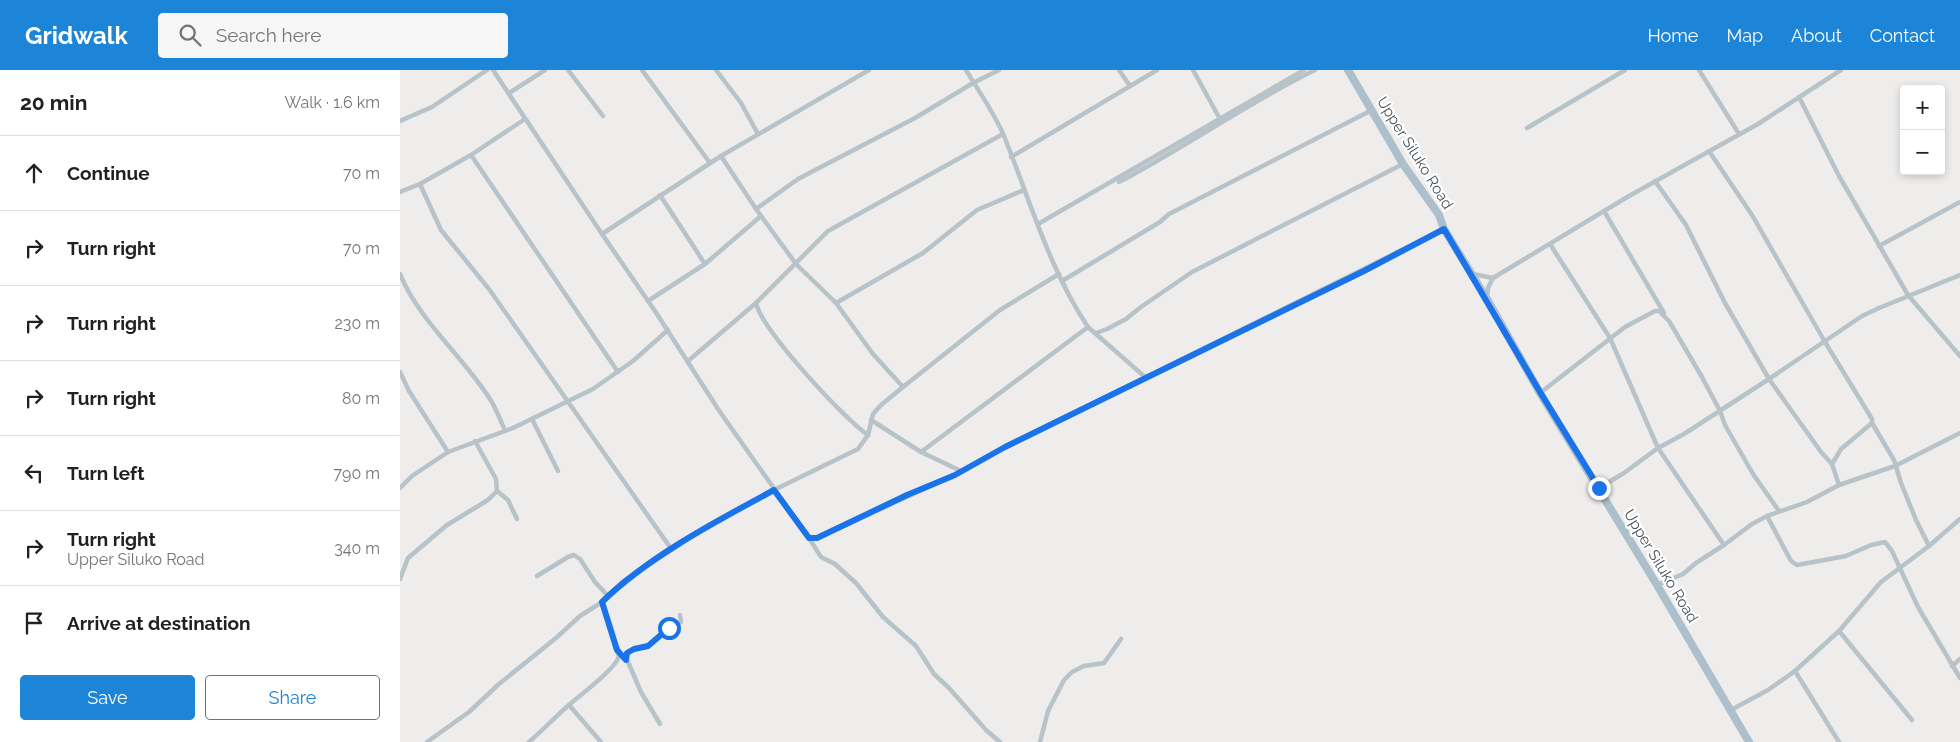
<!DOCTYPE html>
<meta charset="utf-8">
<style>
:root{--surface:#fff;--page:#f6f6f6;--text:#202124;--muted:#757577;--line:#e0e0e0;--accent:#1d85d7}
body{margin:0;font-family:Raleway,sans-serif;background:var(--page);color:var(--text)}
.controls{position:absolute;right:15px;top:15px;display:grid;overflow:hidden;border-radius:5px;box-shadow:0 2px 8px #0003}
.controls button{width:45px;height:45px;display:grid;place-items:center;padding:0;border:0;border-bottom:1px solid var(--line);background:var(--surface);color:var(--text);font:25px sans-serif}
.stop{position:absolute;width:15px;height:15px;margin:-11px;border:4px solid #1a73e8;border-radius:50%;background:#fff}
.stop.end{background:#1a73e8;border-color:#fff;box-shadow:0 1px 5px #0008}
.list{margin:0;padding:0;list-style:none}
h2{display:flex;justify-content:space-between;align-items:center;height:65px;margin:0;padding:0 20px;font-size:21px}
h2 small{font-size:16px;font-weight:400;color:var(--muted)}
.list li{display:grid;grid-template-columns:32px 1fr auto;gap:15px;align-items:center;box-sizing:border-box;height:75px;padding:0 20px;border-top:1px solid var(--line)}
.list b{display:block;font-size:19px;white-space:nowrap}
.list p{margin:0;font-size:16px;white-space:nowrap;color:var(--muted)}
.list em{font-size:16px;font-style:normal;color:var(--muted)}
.actions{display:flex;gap:10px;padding:15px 20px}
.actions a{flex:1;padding:11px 0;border:1px solid var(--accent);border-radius:5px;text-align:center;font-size:18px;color:var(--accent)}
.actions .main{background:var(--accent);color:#fff}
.icon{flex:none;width:28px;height:28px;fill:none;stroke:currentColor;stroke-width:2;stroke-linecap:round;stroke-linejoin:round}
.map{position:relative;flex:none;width:1560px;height:672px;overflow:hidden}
header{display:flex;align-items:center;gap:30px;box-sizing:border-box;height:70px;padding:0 25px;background:var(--accent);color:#fff}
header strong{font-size:24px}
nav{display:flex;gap:28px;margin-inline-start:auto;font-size:18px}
.search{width:350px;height:45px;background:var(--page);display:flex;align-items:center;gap:12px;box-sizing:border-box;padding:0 18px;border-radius:5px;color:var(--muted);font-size:19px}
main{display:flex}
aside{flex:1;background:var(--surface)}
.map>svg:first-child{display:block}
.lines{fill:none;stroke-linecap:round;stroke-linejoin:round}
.street{stroke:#b7c3c9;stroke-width:4.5}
.primary{stroke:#acbfcb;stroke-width:8}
.route{stroke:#1a73e8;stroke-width:6}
.labels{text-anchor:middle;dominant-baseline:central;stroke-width:4.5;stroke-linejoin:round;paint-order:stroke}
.street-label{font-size:15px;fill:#455259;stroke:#fff}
</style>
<header>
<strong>Gridwalk</strong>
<div class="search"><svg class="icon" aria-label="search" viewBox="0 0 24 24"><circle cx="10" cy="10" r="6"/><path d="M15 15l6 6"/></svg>Search here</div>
<nav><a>Home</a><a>Map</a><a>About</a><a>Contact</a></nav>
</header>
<main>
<aside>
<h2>20 min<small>Walk · 1.6 km</small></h2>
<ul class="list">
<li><svg class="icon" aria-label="ahead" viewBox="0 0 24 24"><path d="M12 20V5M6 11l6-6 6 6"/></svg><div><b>Continue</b></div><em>70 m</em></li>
<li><svg class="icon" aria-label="right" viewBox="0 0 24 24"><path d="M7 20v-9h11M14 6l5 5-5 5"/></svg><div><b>Turn right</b></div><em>70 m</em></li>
<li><svg class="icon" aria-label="right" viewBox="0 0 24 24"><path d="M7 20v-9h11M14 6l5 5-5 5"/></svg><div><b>Turn right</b></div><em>230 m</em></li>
<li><svg class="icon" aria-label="right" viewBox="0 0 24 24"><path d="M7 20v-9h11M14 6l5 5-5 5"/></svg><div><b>Turn right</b></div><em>80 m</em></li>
<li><svg class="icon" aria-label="left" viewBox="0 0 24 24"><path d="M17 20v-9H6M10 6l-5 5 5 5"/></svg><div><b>Turn left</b></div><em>790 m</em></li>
<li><svg class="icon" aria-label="right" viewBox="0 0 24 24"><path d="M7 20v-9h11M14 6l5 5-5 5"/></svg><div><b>Turn right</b><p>Upper Siluko Road</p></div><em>340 m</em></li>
<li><svg class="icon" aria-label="arrive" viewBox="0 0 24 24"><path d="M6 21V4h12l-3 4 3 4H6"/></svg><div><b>Arrive at destination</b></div></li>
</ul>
<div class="actions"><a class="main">Save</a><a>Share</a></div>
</aside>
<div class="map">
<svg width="1560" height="672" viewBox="0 0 1560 672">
<rect width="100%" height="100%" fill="#efecec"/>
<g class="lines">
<!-- street -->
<g class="street">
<path d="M93,0l109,164 53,77 65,101 89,126h8l138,-63 50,-28 439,-218"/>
<path d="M168,0l35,46"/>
<path d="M242,0l68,93"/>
<path d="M316,0l25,33 17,31"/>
<path d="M566,0c12,20 29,44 38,66 26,64 45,133 84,191"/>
<path d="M719,0l11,16"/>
<path d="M793,0l27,49"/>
<path d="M1299,0l40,64"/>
<path d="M109,23l36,-23"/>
<path d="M1399,27l40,79 69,119 52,61"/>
<path d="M0,51l32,-14 55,-37"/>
<path d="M1127,58l98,-58"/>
<path d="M1309,81l43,64 73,127 47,77v4l-31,26 -9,15 7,21"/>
<path d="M71,85l147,217"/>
<path d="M321,86l35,53 40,55 40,39 37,51 30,33 97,-77 59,-36"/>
<path d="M611,87l146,-87"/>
<path d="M1255,111l31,44 39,78 44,76 52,73 11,12"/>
<path d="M719,112c67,-35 128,-79 196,-112"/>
<path d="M20,114l21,46 48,59 183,261"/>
<path d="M0,122l20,-8 51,-29 54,-36"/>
<path d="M260,125l45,69"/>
<path d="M356,139l42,-30 117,-61 58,-35 26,-13"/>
<path d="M1204,141l60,102"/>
<path d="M638,154l266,-154"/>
<path d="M202,164l119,-78 148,-86"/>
<path d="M1150,174l60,94 48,110 66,97"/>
<path d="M1479,176l81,-44"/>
<path d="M0,204c19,46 63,83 90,125 6,9 10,21 15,31"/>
<path d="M1073,204l20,4 136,-82 129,-72 83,-54"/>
<path d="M662,211l98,-59 9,-8 203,-104"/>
<path d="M1087,228l1,-10 5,-10"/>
<path d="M248,231l57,-37 56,-48"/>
<path d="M436,233l87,-50 54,-43 47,-20"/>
<path d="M696,263l11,-4 19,-10 15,-12 51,-35 211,-108"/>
<path d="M288,291l68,-58"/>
<path d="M0,302l9,19 39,61"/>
<path d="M1140,323l85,-66 30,-16h4l10,10 33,56 18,34 5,14 28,49 26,37"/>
<path d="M132,349l26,52"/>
<path d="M471,350l50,32 40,19"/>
<path d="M1472,353l22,37 7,23 15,37 13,26"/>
<path d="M468,365c-24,-16 -106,-105 -112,-132l72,-72 175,-97"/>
<path d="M521,382l167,-125 57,50"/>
<path d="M0,418l12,-12 36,-24 65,-24 80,-39 40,-28 35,-31"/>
<path d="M1199,418l25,-15 34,-25 26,-14 85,-55 93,-63 17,-8 81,-33"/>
<path d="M97,421l11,9 9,19"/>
<path d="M1367,446l24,45 6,4 49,-9 25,-11 14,-3 7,9 26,56 42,71"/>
<path d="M409,468l12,19 14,7 21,19 27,34 33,29 18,28 15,14 37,42 14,12"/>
<path d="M137,506l31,-19 6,-2 6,4 15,23 13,14"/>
<path d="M0,509l8,-21 39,-33 41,-25 9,-9 -1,-12 -21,-38"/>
<path d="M1257,515l26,-11 13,-11 28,-18 28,-21 15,-8 40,-14 32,-17 56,-19 65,-33"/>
<path d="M202,532l15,49 11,11 13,30 19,32"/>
<path d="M1439,561l73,89"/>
<path d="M226,589l1,-6 2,-2 19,-5 15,-14 18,-10 -1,-7"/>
<path d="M1552,596l8,-7"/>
<path d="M1395,601l44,71"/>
<path d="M169,635l32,37"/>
<path d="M1331,640l37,-20 27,-19 44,-40 42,-49 48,-36 31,-27"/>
<path d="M27,672l42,-30 30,-28 57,-46 24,-22 22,-14 20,-20 89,-58 63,-34 84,-41 10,-14 5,-21 8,-9 22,-18"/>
<path d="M129,672c14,-12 26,-25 40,-37 12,-11 46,-35 50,-49l-2,-5"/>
<path d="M640,672l8,-31 16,-31 8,-8 12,-6 20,-3 17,-24"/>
</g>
<!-- primary -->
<path class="primary" d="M948,0l55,94 36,51 5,14 43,70 53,94 117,192 92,157"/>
</g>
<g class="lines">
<!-- route -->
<path class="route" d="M269,558l-21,18 -14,3 -7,4 -1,7 -9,-10 -15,-48c47,-46 115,-81 172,-112l35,48h8l90,-43 48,-20 50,-28 359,-176 80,-42 96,163 59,96"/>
</g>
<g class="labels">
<!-- street labels -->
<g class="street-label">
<text transform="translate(1015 83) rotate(58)">Upper Siluko Road</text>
<text transform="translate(1261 496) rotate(59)">Upper Siluko Road</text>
</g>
</g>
</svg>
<div class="controls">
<button>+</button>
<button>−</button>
</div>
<div class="stop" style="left:269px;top:558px"></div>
<div class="stop end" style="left:1199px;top:418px"></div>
</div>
</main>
